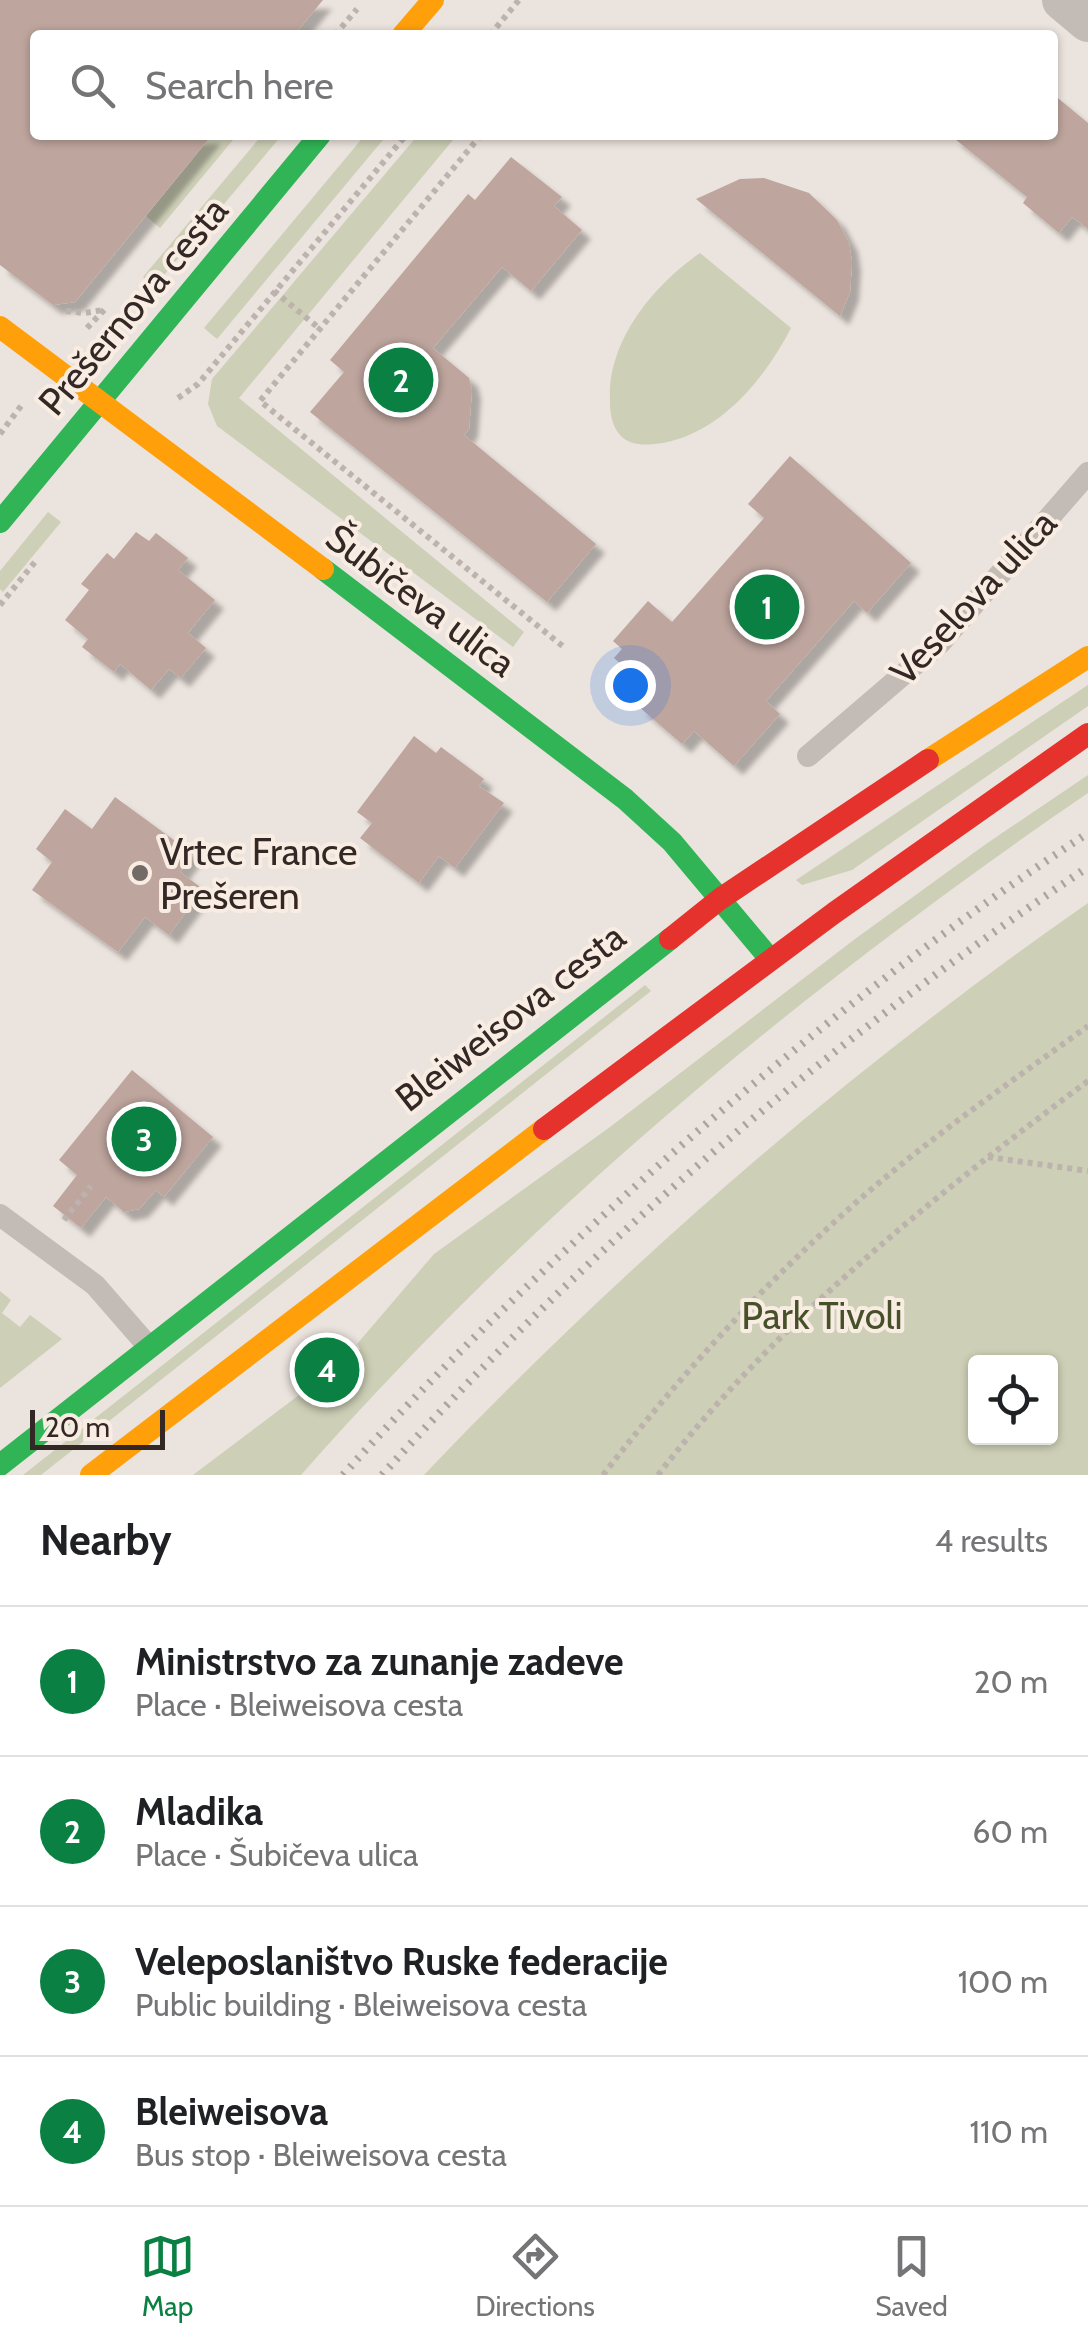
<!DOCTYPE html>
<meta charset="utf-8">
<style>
:root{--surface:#fff;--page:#f2f2f2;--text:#202124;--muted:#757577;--line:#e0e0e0;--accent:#0b8043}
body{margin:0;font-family:Cabin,sans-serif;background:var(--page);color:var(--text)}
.controls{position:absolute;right:30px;bottom:30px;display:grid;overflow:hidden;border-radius:10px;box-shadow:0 2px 8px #0004}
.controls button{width:90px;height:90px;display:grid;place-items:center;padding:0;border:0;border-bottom:2px solid var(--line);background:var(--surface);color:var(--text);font:50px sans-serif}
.scale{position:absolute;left:30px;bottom:25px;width:135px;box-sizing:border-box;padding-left:10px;border:5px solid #332825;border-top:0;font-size:28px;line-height:35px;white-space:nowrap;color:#332825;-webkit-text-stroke:8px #f9ede3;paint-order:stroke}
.you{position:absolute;left:630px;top:685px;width:35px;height:35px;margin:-25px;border:8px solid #fff;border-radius:50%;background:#1a73e8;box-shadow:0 0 0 15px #1a73e833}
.badge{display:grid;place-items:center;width:65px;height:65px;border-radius:50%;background:var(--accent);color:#fff;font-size:32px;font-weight:700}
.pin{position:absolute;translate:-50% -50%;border:5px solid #fff;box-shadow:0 2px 10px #0006}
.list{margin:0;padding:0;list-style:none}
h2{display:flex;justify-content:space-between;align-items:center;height:130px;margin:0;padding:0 40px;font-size:42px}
h2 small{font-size:32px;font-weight:400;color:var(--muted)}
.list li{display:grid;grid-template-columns:65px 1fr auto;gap:30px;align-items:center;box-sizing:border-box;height:150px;padding:0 40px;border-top:2px solid var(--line)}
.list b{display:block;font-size:38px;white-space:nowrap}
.list p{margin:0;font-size:32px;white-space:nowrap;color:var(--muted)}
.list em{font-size:32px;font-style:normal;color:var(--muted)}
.icon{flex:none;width:55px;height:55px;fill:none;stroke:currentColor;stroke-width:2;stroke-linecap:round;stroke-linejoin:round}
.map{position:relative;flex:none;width:1088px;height:1475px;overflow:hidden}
.search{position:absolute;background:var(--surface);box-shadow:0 2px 8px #0004;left:30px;right:30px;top:30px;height:110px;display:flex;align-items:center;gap:25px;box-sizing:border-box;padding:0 35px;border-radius:10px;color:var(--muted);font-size:38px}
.sheet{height:730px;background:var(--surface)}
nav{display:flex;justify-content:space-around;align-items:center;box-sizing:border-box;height:140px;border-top:2px solid var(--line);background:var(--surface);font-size:28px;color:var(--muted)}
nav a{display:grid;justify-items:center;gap:5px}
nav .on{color:var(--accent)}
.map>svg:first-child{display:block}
.green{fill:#cdcfb6;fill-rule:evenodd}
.building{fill:#bea59e;filter:url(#shadow)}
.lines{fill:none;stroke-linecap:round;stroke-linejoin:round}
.path{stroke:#bcb3ae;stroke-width:6;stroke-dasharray:5 5;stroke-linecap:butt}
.lane{stroke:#c3bbb6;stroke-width:22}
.street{stroke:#c3bbb6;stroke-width:42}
.fast{stroke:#30b455;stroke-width:22}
.slow{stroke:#ff9f0a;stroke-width:22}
.jam{stroke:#e5322d;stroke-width:22}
.rail{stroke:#aba4a1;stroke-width:8;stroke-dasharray:2.5 8;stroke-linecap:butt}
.poi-dot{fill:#736965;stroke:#f9ede3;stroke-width:4}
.labels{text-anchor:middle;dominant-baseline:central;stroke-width:8;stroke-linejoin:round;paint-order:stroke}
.street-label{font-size:38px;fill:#332825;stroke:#f9ede3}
.poi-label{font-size:38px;fill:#332825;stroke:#f9ede3;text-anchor:start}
.park-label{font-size:38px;fill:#465129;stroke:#f9ede3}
</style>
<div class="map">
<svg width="1088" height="1475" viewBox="0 0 1088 1475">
<defs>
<filter id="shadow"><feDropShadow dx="9" dy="9" stdDeviation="2.5" flood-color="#0004"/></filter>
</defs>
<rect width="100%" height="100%" fill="#ebe3dd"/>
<!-- green -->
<g class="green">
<path d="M212,135h25l-77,93 -14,-12z"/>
<path d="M262,135h20l-128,152 -11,-10z"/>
<path d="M365,135h22l-170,204 -13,-11z"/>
<path d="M418,135h39l-218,263 285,234 -11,15 -296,-221 -9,-22 4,-25z"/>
<path d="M700,253l91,75c-26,50 -69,104 -128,115 -15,2 -32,4 -43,-8 -9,-10 -10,-24 -10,-36 -2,-59 44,-114 90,-146z"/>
<path d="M48,512l13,10 -58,70 -3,-3v-18z"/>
<path d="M1088,685v21l-236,164 -50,15 -6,-5z"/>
<path d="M1088,775v18c-287,196 -557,421 -787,682h-108l167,-126 -3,-5 77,-90 176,-127 245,-188 131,-95z"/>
<path d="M1088,903v572h-664c203,-213 423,-404 664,-572zM976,1362h74v76h-74z"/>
<path d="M645,985l6,6 -610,484h-18z"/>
<path d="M0,1291l11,9 -9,13 18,14 10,-12 32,24 -62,49z"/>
</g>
<!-- building -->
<g class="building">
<path d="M0,0h323l-29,35h-259v100h177l-137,167 -22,3 -53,-40z"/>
<path d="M1053,94l35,29v106l-16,-12 -13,16 -36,-30 4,-6 -77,-62h103z"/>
<path d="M511,157l51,40 -8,9 28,24 -51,61 -29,-24 -69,81 36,30 3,12 -3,39 -5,6 132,109 -49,58 -237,-190 34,-40 -14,-12 138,-166 7,6z"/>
<path d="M764,178l45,15 28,27 12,23 3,19 -2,30 -10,24 -144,-117 44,-20z"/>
<path d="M790,456l121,107 -44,50 -13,-12 -88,100 14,13 -46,52 -40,-35 -12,13 -44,-38 13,-16 -37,-32 8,-9 -9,-8 35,-40 24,21 92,-104 -16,-14z"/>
<path d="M136,532l13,9 7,-8 32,25 -10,12 37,30 -27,33 18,15 -25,30 -12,-9 -18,21 -31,-26 -6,8 -32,-25 6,-8 -23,-19 24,-30 -8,-6 26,-31 7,6z"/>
<path d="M414,736l22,17 5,-6 43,32 -5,7 25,17 -49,65 -16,-12 -20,27 -59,-45 12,-15 -15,-11z"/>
<path d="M115,797l78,57 -13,18 23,17 -34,46 -24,-18 -27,35 -86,-62 20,-28 -16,-13 29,-40 27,20z"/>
<path d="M132,1070l81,67 -49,60 -8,-7 -17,19 -15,3 -18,-15 -25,31 -28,-22 24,-31 -18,-15z"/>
</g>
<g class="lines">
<!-- path -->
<g class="path">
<path d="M335,35l22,-26"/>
<path d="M490,35l29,-35"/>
<path d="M481,135l-221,266 305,247"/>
<path d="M274,291l46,38"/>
<path d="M66,311l18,2 19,-3"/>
<path d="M87,328l19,-20"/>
<path d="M178,398l20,-14 208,-249"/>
<path d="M0,434l24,-32"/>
<path d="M0,605l35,-43"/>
<path d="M988,1157l100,14"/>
<path d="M64,1220l27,-34"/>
<path d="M603,1475c75,-97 156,-186 248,-268 74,-66 157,-123 237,-181"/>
<path d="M658,1475c117,-152 277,-280 430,-394"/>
</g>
<!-- lane -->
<g class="lane">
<path d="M808,756l132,-113 148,-170"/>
<path d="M0,1215l95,70 54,62"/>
</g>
<!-- street -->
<path class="street" d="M1063,0l25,21"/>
<!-- fast -->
<g class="fast">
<path d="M0,522l320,-387"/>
<path d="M323,569l302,230 47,43 98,117"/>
<path d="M0,1465l670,-526"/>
</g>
<!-- slow -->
<g class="slow">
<path d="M403,35l30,-35"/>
<path d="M0,327l323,242"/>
<path d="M928,760l160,-103"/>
<path d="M91,1475l453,-346"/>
</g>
<!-- jam -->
<g class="jam">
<path d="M670,939l50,-40 208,-139"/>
<path d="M544,1129l290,-216 254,-179"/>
</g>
<!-- rail -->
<g class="rail">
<path d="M343,1475c101,-113 212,-217 325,-318 133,-116 272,-227 420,-324"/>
<path d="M382,1475c207,-230 449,-435 706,-608"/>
</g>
</g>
<!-- markers -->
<circle class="poi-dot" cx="140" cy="873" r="10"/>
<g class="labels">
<!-- street labels -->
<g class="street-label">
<text transform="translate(133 306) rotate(-50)">Prešernova cesta</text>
<text transform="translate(973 597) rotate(-47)">Veselova ulica</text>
<text transform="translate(421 600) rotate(37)">Šubičeva ulica</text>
<text transform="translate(510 1017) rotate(-38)">Bleiweisova cesta</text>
</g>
<!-- poi labels -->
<g class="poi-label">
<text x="160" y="851">Vrtec France<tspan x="160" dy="44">Prešeren</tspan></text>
</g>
<!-- park labels -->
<g class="park-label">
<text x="822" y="1315">Park Tivoli</text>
</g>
</g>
</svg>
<div class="controls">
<button><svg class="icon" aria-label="locate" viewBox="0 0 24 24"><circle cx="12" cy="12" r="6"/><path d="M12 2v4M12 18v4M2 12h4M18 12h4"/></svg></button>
</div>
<div class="scale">20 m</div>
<div class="you"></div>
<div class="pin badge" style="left:767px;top:607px">1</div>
<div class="pin badge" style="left:401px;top:380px">2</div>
<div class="pin badge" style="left:144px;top:1139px">3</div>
<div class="pin badge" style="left:327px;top:1370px">4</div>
<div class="search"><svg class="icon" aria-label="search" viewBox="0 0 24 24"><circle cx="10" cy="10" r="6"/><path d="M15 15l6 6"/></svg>Search here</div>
</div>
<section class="sheet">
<h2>Nearby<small>4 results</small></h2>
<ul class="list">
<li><span class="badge">1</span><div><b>Ministrstvo za zunanje zadeve</b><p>Place · Bleiweisova cesta</p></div><em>20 m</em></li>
<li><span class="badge">2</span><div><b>Mladika</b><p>Place · Šubičeva ulica</p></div><em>60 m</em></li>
<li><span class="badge">3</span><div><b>Veleposlaništvo Ruske federacije</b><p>Public building · Bleiweisova cesta</p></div><em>100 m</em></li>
<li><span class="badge">4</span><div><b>Bleiweisova</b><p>Bus stop · Bleiweisova cesta</p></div><em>110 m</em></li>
</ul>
</section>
<nav>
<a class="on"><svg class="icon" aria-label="map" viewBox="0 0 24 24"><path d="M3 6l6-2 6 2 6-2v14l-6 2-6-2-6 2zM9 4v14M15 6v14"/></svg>Map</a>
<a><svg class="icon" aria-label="directions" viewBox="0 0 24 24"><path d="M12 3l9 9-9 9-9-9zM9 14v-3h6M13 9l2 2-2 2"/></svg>Directions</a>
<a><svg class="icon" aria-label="saved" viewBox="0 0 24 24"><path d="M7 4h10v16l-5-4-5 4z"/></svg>Saved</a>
</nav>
